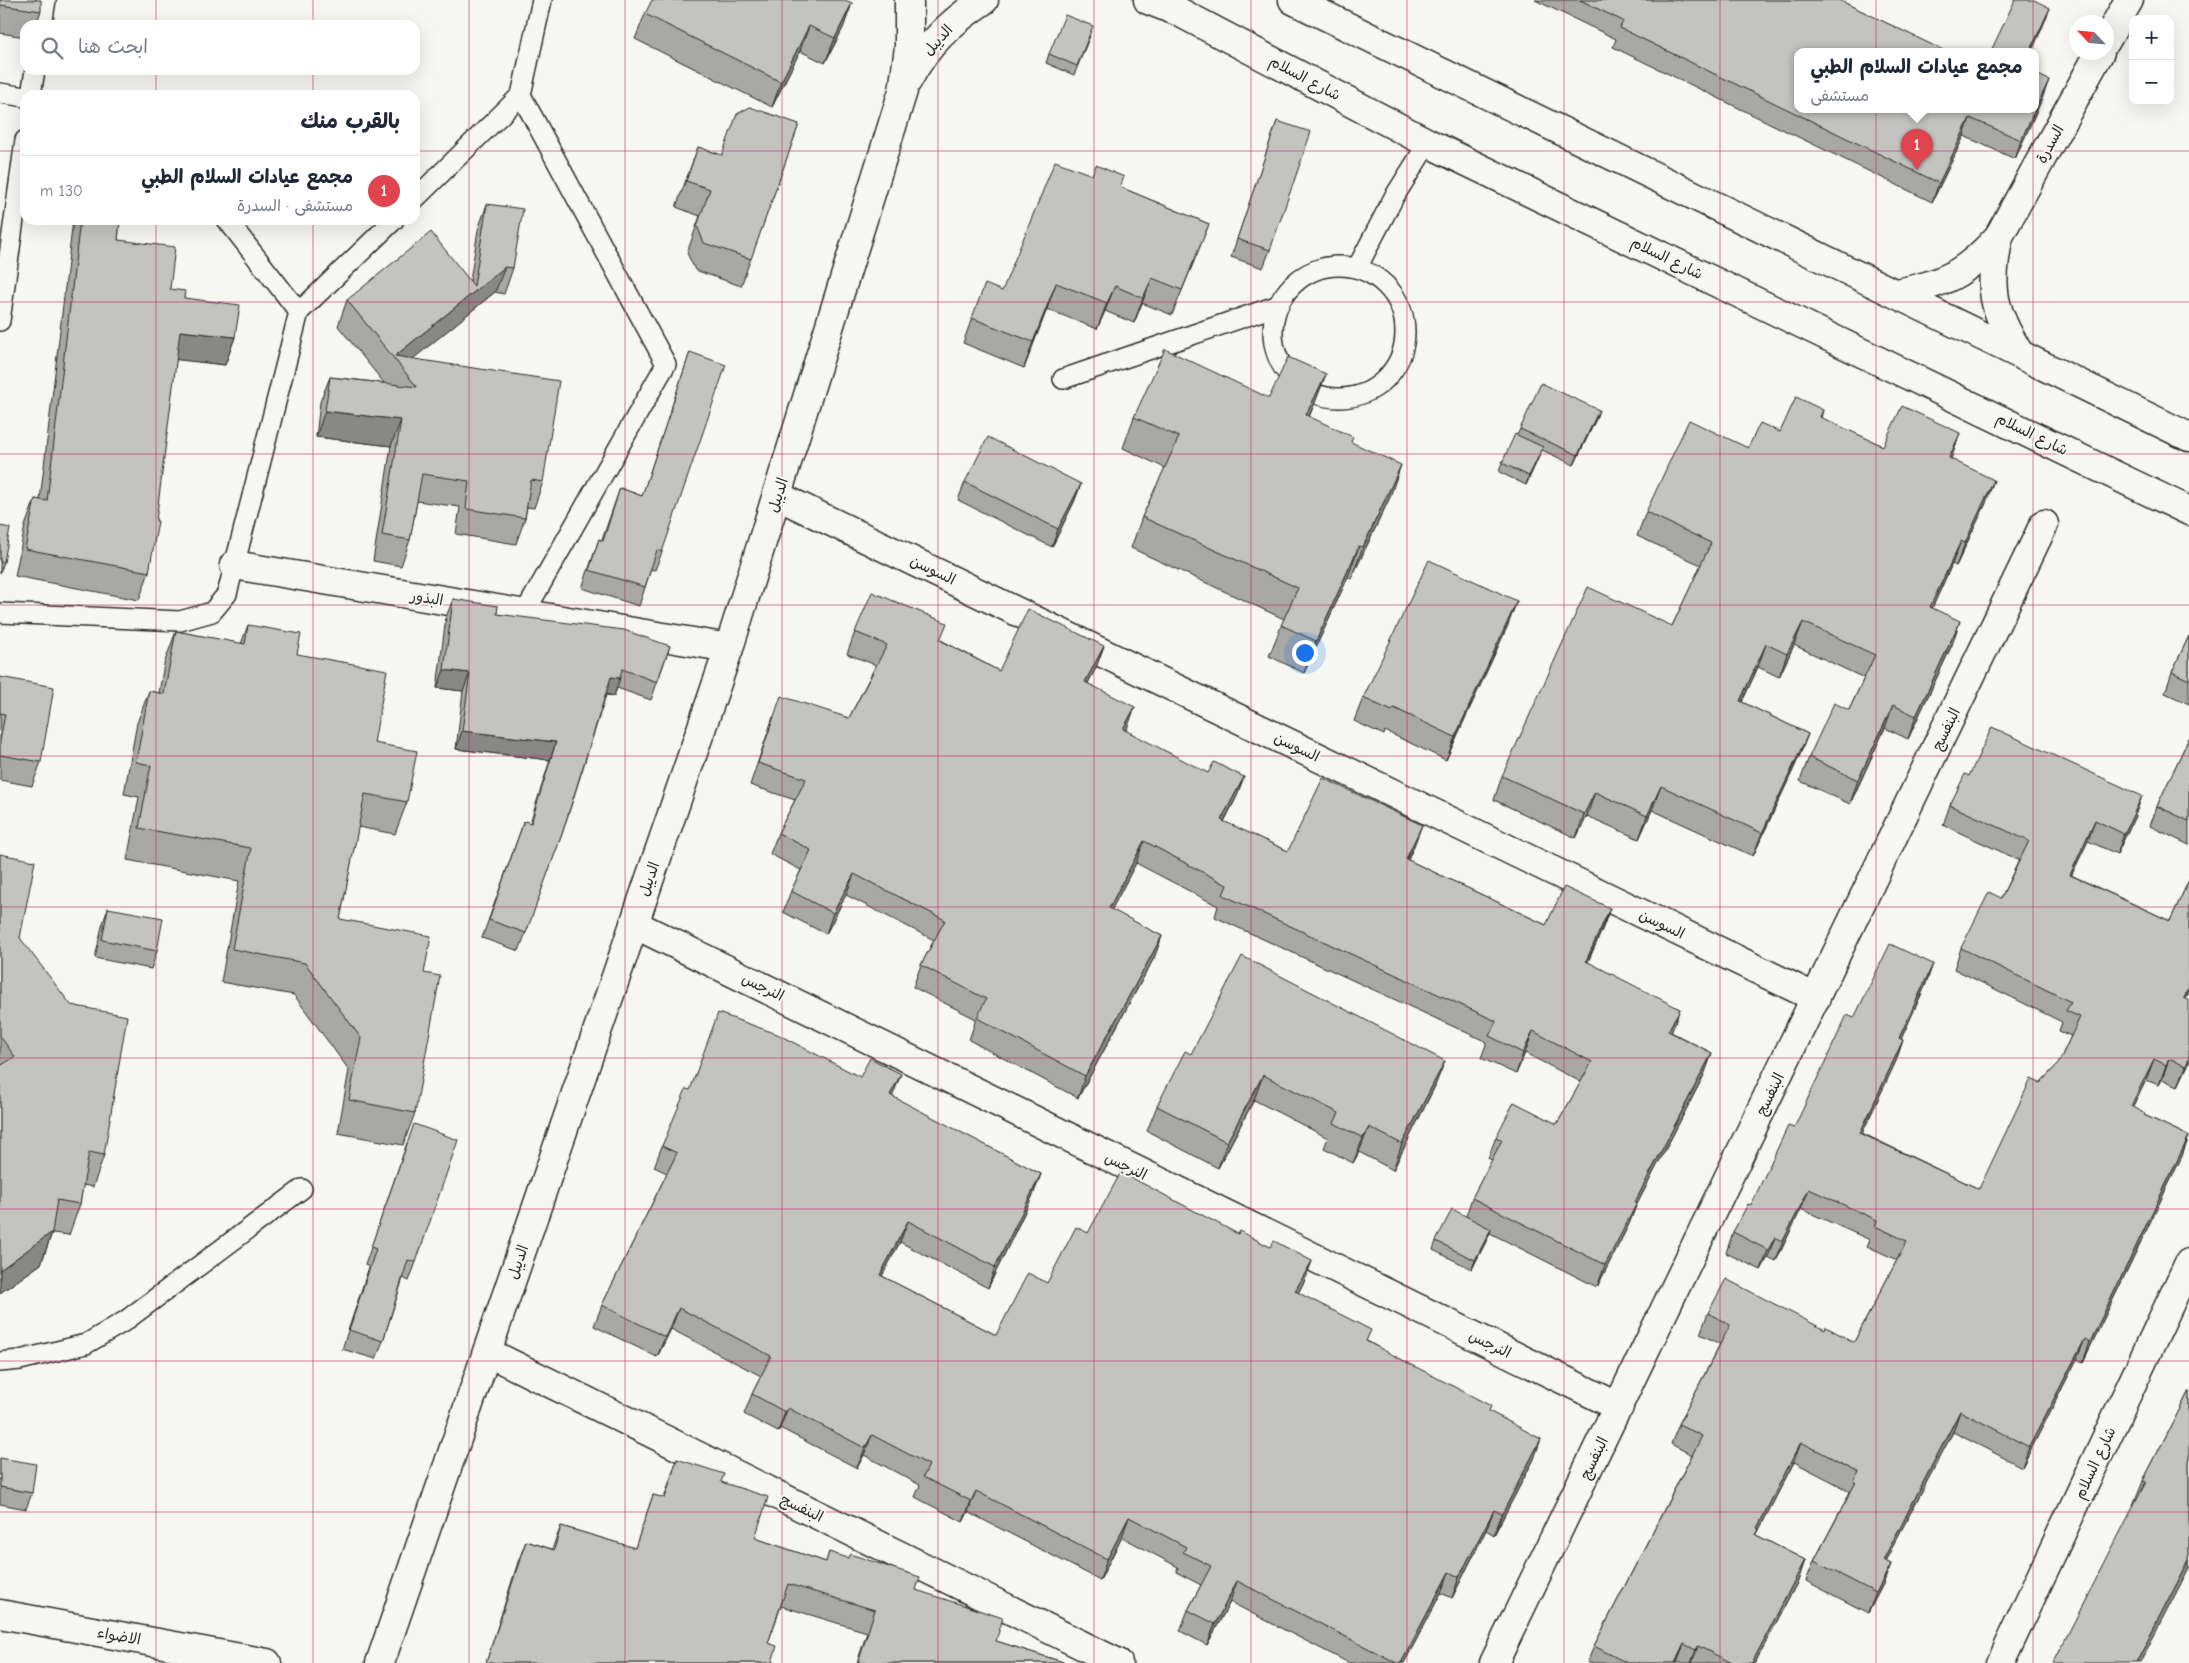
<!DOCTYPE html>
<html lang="ar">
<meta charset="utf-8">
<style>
:root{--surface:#fff;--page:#f6f6f7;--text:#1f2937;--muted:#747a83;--line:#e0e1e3;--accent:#d1495b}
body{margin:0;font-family:"Comic Neue","Playpen Sans Arabic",sans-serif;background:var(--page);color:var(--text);direction:rtl}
.controls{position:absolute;right:15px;top:15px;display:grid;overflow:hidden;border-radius:10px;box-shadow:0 5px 20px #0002}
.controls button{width:45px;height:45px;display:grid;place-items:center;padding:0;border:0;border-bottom:1px solid var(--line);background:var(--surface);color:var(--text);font:25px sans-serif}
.compass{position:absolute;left:2069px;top:15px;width:45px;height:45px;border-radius:50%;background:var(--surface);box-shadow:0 5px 20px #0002;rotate:296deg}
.you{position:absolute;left:1304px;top:652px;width:18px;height:18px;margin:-12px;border:4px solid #fff;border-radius:50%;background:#1a73e8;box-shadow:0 0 0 8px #1a73e833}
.badge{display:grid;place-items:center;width:32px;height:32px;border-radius:50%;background:var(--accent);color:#fff;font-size:16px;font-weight:700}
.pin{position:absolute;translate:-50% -41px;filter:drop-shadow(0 1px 2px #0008)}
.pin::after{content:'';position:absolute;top:26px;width:18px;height:15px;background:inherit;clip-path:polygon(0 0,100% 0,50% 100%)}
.popup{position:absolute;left:1794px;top:48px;width:245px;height:65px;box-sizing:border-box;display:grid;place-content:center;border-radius:10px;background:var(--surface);filter:drop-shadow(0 1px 4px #0005);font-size:16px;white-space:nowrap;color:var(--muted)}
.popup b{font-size:19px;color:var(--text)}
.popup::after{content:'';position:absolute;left:50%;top:100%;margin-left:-10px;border:10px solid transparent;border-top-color:var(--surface)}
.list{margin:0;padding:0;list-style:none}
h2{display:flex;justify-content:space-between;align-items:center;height:65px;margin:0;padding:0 20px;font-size:21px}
h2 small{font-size:16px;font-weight:400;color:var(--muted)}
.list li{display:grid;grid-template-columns:32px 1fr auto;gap:15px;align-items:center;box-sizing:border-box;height:70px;padding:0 20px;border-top:1px solid var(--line)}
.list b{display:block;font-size:19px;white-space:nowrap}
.list p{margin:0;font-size:16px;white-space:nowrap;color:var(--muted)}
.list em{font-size:16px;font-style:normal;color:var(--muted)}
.icon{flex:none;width:28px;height:28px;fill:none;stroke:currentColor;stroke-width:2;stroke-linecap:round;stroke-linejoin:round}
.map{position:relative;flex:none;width:2189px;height:1663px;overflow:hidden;direction:ltr}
.search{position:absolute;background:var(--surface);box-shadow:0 5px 20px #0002;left:20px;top:20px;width:400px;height:55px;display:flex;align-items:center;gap:12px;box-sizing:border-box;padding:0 18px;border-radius:15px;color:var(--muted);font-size:19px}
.panel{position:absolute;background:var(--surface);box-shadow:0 5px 20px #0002;left:20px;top:90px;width:400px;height:135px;border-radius:15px;direction:rtl}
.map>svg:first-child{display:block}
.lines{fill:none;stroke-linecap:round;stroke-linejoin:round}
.lane-casing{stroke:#2b2b2b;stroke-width:22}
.street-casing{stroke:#2b2b2b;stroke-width:31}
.secondary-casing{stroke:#2b2b2b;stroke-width:31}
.lane{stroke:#f6f6f2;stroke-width:19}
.street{stroke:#f6f6f2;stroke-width:28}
.secondary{stroke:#f6f6f2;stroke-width:28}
.wall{fill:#a8a8a5;stroke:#2b2b2b}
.shaded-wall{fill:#888886;stroke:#2b2b2b}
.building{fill:#c3c3c0;stroke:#2b2b2b}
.grid{fill:none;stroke:#c2185b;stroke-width:1;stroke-opacity:0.55}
.labels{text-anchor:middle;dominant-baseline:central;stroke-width:4;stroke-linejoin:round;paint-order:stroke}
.street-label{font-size:15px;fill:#2b2b2b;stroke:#f6f6f2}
</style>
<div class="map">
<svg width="2189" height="1663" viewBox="0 0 2189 1663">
<rect width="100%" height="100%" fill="#f6f6f2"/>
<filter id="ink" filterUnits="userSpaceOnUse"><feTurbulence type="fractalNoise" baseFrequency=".02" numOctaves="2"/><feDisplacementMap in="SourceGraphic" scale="10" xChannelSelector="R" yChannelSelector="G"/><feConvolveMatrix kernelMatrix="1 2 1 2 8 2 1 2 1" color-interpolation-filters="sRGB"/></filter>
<g filter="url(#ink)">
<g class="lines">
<!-- lane casing -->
<g class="lane-casing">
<g id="lane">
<path d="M42,25l4,-25"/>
<path d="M0,93l25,4"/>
<path d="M31,95l4,-25"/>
<path d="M521,95l21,-95"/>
<path d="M415,199l106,-104 145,269 -142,250"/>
<path d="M227,220l72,92"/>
<circle cx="1339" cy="332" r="66"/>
<path d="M1357,268l37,-71 34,-54"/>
<path d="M0,321l25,-181"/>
<path d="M1063,379l216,-74"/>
<path d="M0,613l180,8 32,-9 15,-18 72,-282 95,-92"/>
<path d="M0,1362l20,-2 66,-16 39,-23 177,-132"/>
</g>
</g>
<!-- street casing -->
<g class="street-casing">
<g id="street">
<path d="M2106,41l23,-41"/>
<path d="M908,80c18,-35 44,-59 76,-80"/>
<path d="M1999,236c-11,51 -7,73 20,117"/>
<path d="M1896,293c49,-9 70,-20 103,-57l101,-184"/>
<path d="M778,496l1038,502"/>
<path d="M234,565l495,83"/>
<path d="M634,924l985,483"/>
<path d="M487,1352l631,311"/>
<path d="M0,1614l267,49"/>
<path d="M380,1663l349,-1015 174,-557 6,-44v-47"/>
<path d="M1494,1663l550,-1139"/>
<path d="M2000,1663l189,-400"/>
</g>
</g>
<!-- secondary casing -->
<g class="secondary-casing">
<g id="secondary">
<path d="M1148,0l31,12 249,131 761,368"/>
<path d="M1293,0l896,437"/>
</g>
</g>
<!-- lane -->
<use href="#lane" class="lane"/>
<!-- street -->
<use href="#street" class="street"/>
<!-- secondary -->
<use href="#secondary" class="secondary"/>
</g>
<!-- wall -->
<g class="wall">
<path d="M0,0l41,11 -5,14h-11v12l-25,-4z"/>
<path d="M1535,0h304l203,99 -27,60 -51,-23 -32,66 -319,-155 3,-8z"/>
<path d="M852,3l-9,25 -18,35 -25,-12 -28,56 -137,-68 10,-25z"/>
<path d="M1090,36l-16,39 -28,-12 3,-9z"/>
<path d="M1277,121l-7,129 -7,18 -32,-11z"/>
<path d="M799,124l-58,162 -46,-16 -8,-17 13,-37 -24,-9 22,-60 24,8z"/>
<path d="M1120,187l89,37 -10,25 -27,66 -30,-12 -8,20 -29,-12 -8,18 -50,-20 -23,59 -61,-25 9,-25z"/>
<path d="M487,204l26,64 -9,26 -9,-2 -82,66 130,124 -9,26 -7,-1 -2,11 -9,26 -60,-10 4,-27 -43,-6 -7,39 -9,26 -28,-5 18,-115 -75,-9 4,-35 10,-25 54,6 -46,-57 9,-26 123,-19 8,-51z"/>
<path d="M73,220h47l-2,20 52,49 14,9 51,39 -10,28 -49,-6 -27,213 -10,28 -124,-24 10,-50 10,-27 5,1z"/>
<path d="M690,352l-28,200 -7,18 -4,-1 -12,37 -57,-18 17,-49 3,1 18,-52 22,8z"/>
<path d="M1326,374l-12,31 -5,12 42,25 39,55 -39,82 -3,-2 -44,96 -35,-17 15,-37 -153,-71 11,-31 23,-49 -42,-20 11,-31 135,-19z"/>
<path d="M1823,410l-2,8 62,28 68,12 35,45 -30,63 -4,-2 -20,44 20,37 -44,94 -23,-11 -35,76 -50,-23 9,-24 40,-47 15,-32 -70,-33 -15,32 -21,-10 -16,35 66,32 -9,23 -46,99 -101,-46 -13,29 -52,-23 -11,22 -82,-38 8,-24 170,-150 29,-61 -64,-29 9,-24 102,-64z"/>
<path d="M1596,419l-22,46 -32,-15 -16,35 -27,-13 3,-9 15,-28 3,-6z"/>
<path d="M965,482l116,2 -7,18 -22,45 -94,-47z"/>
<path d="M0,526l4,36 -4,11z"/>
<path d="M453,599l44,15 173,32 -19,54 -34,-12 -3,8 -8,-1 -44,139 -43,117 -37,-13 42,-117 6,2 20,-63 -94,-11 7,-58 -26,-3 9,-71z"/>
<path d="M248,625l49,29 77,89 33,59 -12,32 -37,-7 -18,92 84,54 -9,140 -12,32 -65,-12 11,-63 -55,-75 -73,-13 18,-101 -112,-21 12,-63 -15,-3 13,-71 12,-32 10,2 5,-29 12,-33 65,13z"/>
<path d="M1508,625l-62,135 -61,-29 -1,4 -30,-14 9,-23z"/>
<path d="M855,632l86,8 58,31 97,-3 -8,15 38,48 110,67 -12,24 64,29 126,-5 -6,14 138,65 64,-17 -8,22 -14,32 83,70 41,21 -8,22 -68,131 -7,18 -32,63 -107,-54 -18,36 -39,-19 3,-9 30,-25 6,-18 20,-38 -4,-2 8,-21 61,-13 24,-42 -56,-29 -9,21 -35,-16 6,-16 -272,-125 3,-11 -82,-43 -25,47 51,26 -8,22 -76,140 -109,-58 7,-21 -63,-32 8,-22 13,-25 -88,-45 -20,39 -43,-22 8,-21 10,-21 -31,-16 8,-21 17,-33 -45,-15 23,-68 76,1 27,-53 -29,-11z"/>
<path d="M2189,636v68l-24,-11 7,-21z"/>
<path d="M0,677l41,85 -9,24 -32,-6z"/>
<path d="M2189,738v107l-39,-19 7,-20z"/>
<path d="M1969,776l166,40 -18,38 -29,-13 -17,34 99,46 19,-41v112l-3,7 3,64 -11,23 -16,-7 -3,6 -13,-5 -13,27 11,8 45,21 -7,20 -99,206 -6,-3 -55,108 -69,-35 -68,129 6,3 -8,20 -15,29 -62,-32 8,-20 34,-65 2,-5 -56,-29 -38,73 49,25 -7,21 -43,82h-168l7,-17 98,-191 -21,-11 8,-20 41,-80 -20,-10 8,-21 117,17 29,12 43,-82 -30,-14 3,-6 -69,-31 -25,52 -8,-4 -7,13 -35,-17 7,-21 18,-27 43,-77 60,-110 72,-34 -25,55 2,1 -7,21 -34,72 117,56 61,-106 18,-19 13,-28 -12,-5 3,-9 -108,-53 7,-21 40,-50 18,-38 -76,-35 7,-20z"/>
<path d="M0,854l20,84 84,217 -11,32 -10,-2 -3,19 -11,31 -17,-2 -11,31 -41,29z"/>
<path d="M108,908l49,43 -6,18 -56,-11 7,-32z"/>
<path d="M1191,1054l244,32 -42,84 -34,-18 -6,11 -29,-15 4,-10 -74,-38 -36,68 -71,-37 10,-25z"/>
<path d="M690,1090l202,7 149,77 -8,21 -45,93 -88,-46 -18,34 114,59 51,-52 41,-50 150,1 32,13 42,14 -8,21 -6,11 69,48 122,71 45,47 -40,76 -8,-5 -34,68 -11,-5 -37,70h-55l-119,-61 -23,43 -27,-14 8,-21 13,-25 -25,-13 2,-5 -56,-30 -22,43 -132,-68 -5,10 -48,-25 5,-12 -56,-30 -7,13 -77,-40 -2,4 -34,-18 8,-20 9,-18 -90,-47 -14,28 -63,-31 8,-21 65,-132 -13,-6 8,-21z"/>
<path d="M407,1143l9,119 -7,19 -6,-3 -20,63 -7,18 -34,-10 27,-82 -4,-2z"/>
<path d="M2189,1391v177l-1,1 -55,-63 10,-25z"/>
<path d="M0,1458l32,35 -6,16 -26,-5z"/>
<path d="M677,1459l44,23 34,56 71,24 3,-10 87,38 80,51 70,22h-209l10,-31 -86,-26 -13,37 4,19 3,1h-289l32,-101 8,-21 26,8 9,-23 74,22 18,-53 11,3z"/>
</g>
<!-- shaded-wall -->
<g class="shaded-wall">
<path d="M852,3l-9,25 -18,35 10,-25z"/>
<path d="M2050,8l-7,18 -11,25h-2z"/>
<path d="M809,26l-9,25 -28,56 9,-25z"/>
<path d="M2049,80l-7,19 -27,60 6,-19z"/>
<path d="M1970,118l-6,18 -32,66 7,-19z"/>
<path d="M505,267l-10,25 -93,76 -7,-12z"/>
<path d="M1152,278l-18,45 9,-25z"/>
<path d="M1056,283l-9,26 -23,59 9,-26z"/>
<path d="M1115,286l-10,25 -8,18 10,-26z"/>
<path d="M180,331l55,6 -10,28 -55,-6z"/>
<path d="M1326,374l-12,31 -19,42 11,-32z"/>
<path d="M1599,410l-3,9 -22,46 4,-10z"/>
<path d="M325,411l76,9 -10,26 -75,-9z"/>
<path d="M1960,433l-8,24 -12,24 9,-23z"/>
<path d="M1543,447l-4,9 -13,29 3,-9z"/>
<path d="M1401,465l-11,32 -39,82 12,-32z"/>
<path d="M1994,480l-8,23 -30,63 9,-23z"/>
<path d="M1081,484l-7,18 -22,45 6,-18z"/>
<path d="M1961,541l-9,23 -30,67 8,-24z"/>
<path d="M1359,546l-11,31 -44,96 12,-32z"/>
<path d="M1517,601l-9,24 -62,135 9,-23z"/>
<path d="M1960,621l-8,24 -44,94 8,-23z"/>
<path d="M1803,622l-9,23 -15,32 8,-23z"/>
<path d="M1766,644l-8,23 -26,57 8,-23z"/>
<path d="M1104,646l-8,22 -19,35 8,-21z"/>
<path d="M444,670l26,3 -7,18 -26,-3z"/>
<path d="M611,677l9,1 -6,18 -9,-2z"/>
<path d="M1893,705l-8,23 -35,76 8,-24z"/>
<path d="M1135,707l-8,22 -11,22 7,-22z"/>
<path d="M462,731l94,11 -6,18 -94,-11z"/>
<path d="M1808,734l-9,23 -46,99 9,-23z"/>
<path d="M1244,777l-8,21 -23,44 8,-22z"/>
<path d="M1661,786l-9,24 -13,29 8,-23z"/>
<path d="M1595,792l-8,24 -11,22 8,-24z"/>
<path d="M2142,796l-7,20 -18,38 7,-20z"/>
<path d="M2095,820l-7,21 -26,54 8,-20z"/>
<path d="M1422,825l-8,21 -16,35 8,-22z"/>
<path d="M1144,841l-8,22 -35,67 8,-22z"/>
<path d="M854,874l-8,21 -20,39 7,-21z"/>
<path d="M1610,908l-8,22 -24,52 8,-21z"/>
<path d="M1162,936l-8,22 -76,140 7,-22z"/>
<path d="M1933,964l-7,20 -34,75 7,-21z"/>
<path d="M2189,987v5l-13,26 8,-20z"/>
<path d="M1680,1009l-8,22 -11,21 7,-21z"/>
<path d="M1533,1031l-8,22 -9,21 7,-21z"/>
<path d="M1903,1040l-7,21 -43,92 7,-20z"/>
<path d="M1712,1053l-8,22 -68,131 -7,18 -32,63 8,-22 30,-63z"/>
<path d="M2189,1058v5l-11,23 8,-20z"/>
<path d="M2154,1059l-8,21 -22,46 7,-20z"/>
<path d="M2169,1059l-7,20 -3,6 7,-20z"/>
<path d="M1445,1061l-10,25 -42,84 9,-26z"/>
<path d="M901,1074l-8,21 -11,21 8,-21z"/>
<path d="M1263,1075l-9,25 -36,68 9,-26z"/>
<path d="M1369,1127l-10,25 -6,11 10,-25z"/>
<path d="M2189,1136l-7,20 -99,206 7,-20z"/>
<path d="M1041,1174l-8,21 -45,93 7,-21z"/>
<path d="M1809,1189l-8,20 -25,52 7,-20z"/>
<path d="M908,1221l-8,21 -28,53 8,-20z"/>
<path d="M1491,1229l-3,9 -16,31 3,-9z"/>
<path d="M52,1232l-11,32 -41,29v-23z"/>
<path d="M1775,1237l-7,20 -7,13 7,-20z"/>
<path d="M1312,1261l-8,21 -16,30 7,-21z"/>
<path d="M679,1308l-8,21 -14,28 8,-20z"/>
<path d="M2085,1339l-8,20 -55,108 7,-20z"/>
<path d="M788,1408l-8,20 -2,4 7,-20z"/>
<path d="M1960,1411l-7,21 -78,148 8,-20z"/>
<path d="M872,1435l-8,20 -7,13 8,-20z"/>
<path d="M1541,1439l-7,20 -40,76 8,-21z"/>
<path d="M1801,1442l-7,20 -37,72 -5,15 5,-21z"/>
<path d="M976,1491l-8,21 -5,10 8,-21z"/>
<path d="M1494,1510l-8,20 -34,68 7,-21z"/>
<path d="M1129,1517l-7,20 -22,43 7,-21z"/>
<path d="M1805,1560l-7,21 -43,82h-3z"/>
<path d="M2189,1560v8l-49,95h-4z"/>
<path d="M1891,1564l-8,20 -15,29 8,-20z"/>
<path d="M1449,1572l-8,21 -37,70h-3z"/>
<path d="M1237,1581l-7,21 -23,43 8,-21z"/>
<path d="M1684,1644l-7,19h-2z"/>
<path d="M1698,1646l-6,17h-1l5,-13z"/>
</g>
<!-- building -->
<g class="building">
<path d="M0,0h41v11l-41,-6z"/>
<path d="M652,0h193l7,3 -17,35 -26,-12 -28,56 -136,-68z"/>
<path d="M1580,0h259l106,51h-147v58h238v-35l13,6 -28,60 -51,-22 -31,65 -319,-155 3,-7z"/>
<path d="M2015,0h19l16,8 -20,43h-39z"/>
<path d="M1065,15l28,11 -16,40 -28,-12z"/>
<path d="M750,107l49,17 -48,135 -47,-16 -7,-17 13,-37 -24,-8 12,-34 24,8 15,-41z"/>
<path d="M1277,121l34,11 -41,118 -33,-11z"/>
<path d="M1055,161l37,14 4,-10 28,12 -4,10 89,37 -27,66 -30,-12 -9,20 -28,-12 -8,17 -51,-20 -23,59 -61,-24 13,-34 17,7z"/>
<path d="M487,204l36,5 -10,59 -8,-1 -110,89 164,25 -16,101 -12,-2 -6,38 -59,-9 3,-28 -47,-7 -12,66 -28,-5 19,-115 -76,-9 5,-34 87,10 -70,-87 84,-68 43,54z"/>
<path d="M80,220h40l-2,20 57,7 -5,42 15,2 -1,7 56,7 -5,32 -55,-6 -24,190h2l-9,51 -124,-23 10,-50 12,2z"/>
<path d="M1165,349l104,49 19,-41 38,17 -20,41 47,22 -2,5 50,23 -38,82 -4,-1 -43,95 -35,-16 17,-37 -156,-71 37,-80 -45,-20z"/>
<path d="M690,352l36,13 -64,187 -5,-2 -12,37 -56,-17 10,-31 4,2 17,-53 22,8z"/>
<path d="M1541,383l58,27 -21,45 -58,-26z"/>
<path d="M1796,397l27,13 -3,7 63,29 19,-40 58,27 -11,25 45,22 -29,63 -4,-2 -31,66 30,14 -44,95 -23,-11 -35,75 -49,-23 25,-54 15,7 26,-55 -72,-33 -16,32 -21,-10 -26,57 68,33 -46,99 -101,-47 -14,30 -52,-24 -11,22 -82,-38 86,-189 84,39 39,-83 -65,-31 43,-92 59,28 12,-25 20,9z"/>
<path d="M1515,434l28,13 -14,29 -27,-13z"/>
<path d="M988,437l93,47 -23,45 -93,-47z"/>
<path d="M0,526l10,2 -6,34h-4z"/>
<path d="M1429,560l88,41 -62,136 -61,-29 -2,3 -29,-13z"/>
<path d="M872,592l75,31 -7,17 59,31 29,-62 76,37 -19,36 50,25 -12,22 85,44 6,-11 30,15 -23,43 67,31 35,-73 99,47 -16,34 140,66 18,-38 46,21 -24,53 94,48 -12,22 44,22 -77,149 2,1 -32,62 -133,-67 30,-58 -6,-3 18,-35 43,22 35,-62 -59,-31 -10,22 -34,-17 7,-15 -273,-126 4,-10 -83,-44 -35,67 53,28 -77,140 -108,-58 9,-19 -65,-34 24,-45 -91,-46 -21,39 -42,-22 20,-41 -33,-17 28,-54 -48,-16 23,-67 68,22 38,-73 -32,-13z"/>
<path d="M453,599l45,7 -1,8 127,16 46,16 -13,36 -35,-13 -2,9 -9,-1 -49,157 -36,99 -37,-13 35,-99 7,2 25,-81 -94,-11 8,-58 -26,-3z"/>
<path d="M248,625l53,9 -4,20 90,16 -13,73 43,8 -10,51 -42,-8 -25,125 91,17 -7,37 16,3 -25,137 -66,-13 12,-62 -56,-75 -73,-14 19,-101 -112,-20 12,-63 -15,-3 13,-71 15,3 12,-63 69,13z"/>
<path d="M2189,636v44l-17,-8z"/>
<path d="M0,677l54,10 -13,75 -41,-7v-14l5,-27 -5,-1z"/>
<path d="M1992,727l150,69 -18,38 -29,-14 -25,55 100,46 19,-41v107l-5,11 5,2v58l-3,8 -17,-7 -3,6 -12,-6 -23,47 14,7 -1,2 45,21 -99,206 -5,-3 -56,108 -69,-36 -77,149 8,4 -15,29 -62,-32 42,-79 -2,-1 5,-9 -58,-30 -44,86 2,1 -3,6 49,25 -53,103h-20l-34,-17 -2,4 -12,-6 -9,19h-48l-33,-17 108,-210 -23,-12 51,-99 -22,-12 18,-34 99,51 1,-3 28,15 53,-101 -32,-15 2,-6 -68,-31 -26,52 -8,-4 -7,13 -35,-18 15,-28 3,1 37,-79 6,2 53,-113 7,3 36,-74 43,20 -34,74 4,2 -43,93 119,56 52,-110 9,4 18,-19 22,-47 -14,-6 5,-9 -110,-54 28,-56 12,6 28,-57 -79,-36 15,-31 4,2z"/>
<path d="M2189,738v83l-32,-15z"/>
<path d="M0,854l35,7 -15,77 51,67 56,11 -23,139 -15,-3 -9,52 -23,-4 -5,32 -52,38v-204l15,-9 -15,-21z"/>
<path d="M108,908l55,10 -6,33 -55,-11z"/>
<path d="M1242,956l203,105 -43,83 -33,-17 -6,11 -29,-15 5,-10 -76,-38 -36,67 -70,-36 28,-55 6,3z"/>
<path d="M718,1013l59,21 83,43 10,-19 31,16 -11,21 151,79 -46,93 -87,-46 -28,54 116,60 32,-62 19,10 29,-56 12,6 33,-61 117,62 2,-3 30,16 4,-6 38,20 -17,30 76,39 -5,11 125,65 -2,5 52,28 -39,75 -8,-4 -35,67 -10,-5 -48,91h-4l-160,-82 -22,43 -27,-14 23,-44 -28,-14 3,-5 -57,-30 -22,42 -131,-68 -5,10 -48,-24 6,-12 -57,-30 -7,13 -77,-40 -3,4 -33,-18 19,-38 -92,-48 -14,29 -63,-32 75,-152 -15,-7 24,-57 4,1z"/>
<path d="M414,1124l44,16 -42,122 -8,-2 -25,81 -34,-11 27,-81 -5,-2z"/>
<path d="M1452,1209l39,20 -16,31 -39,-19z"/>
<path d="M2189,1391v169l-53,103h-83l93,-181 -3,-1z"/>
<path d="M0,1458l36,6 -4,29 -32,-6z"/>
<path d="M677,1459l47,15 -3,8 47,15 -13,41 71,24 3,-10 19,6 2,-4 70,23 -4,13 87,28 -7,23 70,22h-208l17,-53 -87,-26 -20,59 9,3 -5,16 3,1h-289l40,-122 28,9 7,-24 74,22 18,-53 12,3z"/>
</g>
</g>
<!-- grid -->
<path class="grid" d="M156,0v25M313,0v25M469,0v1663M625,0v1663M782,0v1663M938,0v1663M1094,0v1663M1251,0v1663M1407,0v1663M1564,0v1663M1720,0v1663M1876,0v1663M2033,0v1663M156,70v25M313,70v25M0,151h25M415,151h1774M156,220v1443M313,220v1443M0,302h2189M0,454h2189M0,605h2189M0,756h2189M0,907h2189M0,1058h2189M0,1209h2189M0,1361h2189M0,1512h2189"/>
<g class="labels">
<!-- street labels -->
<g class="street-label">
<text transform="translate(938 40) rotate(-48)">الديبل</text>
<text transform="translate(1305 78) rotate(28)">شارع السلام</text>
<text transform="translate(2050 144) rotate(-61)">السدرة</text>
<text transform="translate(1667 258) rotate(26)">شارع السلام</text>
<text transform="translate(2032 434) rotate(26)">شارع السلام</text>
<text transform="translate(778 495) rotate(-72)">الديبل</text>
<text transform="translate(933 570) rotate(26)">السوسن</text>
<text transform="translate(427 598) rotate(9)">البذور</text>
<text transform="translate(1946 729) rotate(-64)">البنفسج</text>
<text transform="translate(1297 747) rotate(26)">السوسن</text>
<text transform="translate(649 879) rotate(-71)">الديبل</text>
<text transform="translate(1662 924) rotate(26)">السوسن</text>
<text transform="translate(763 987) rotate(26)">النرجس</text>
<text transform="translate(1770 1094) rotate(-64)">البنفسج</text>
<text transform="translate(1126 1166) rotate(26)">النرجس</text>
<text transform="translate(518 1262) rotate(-71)">الديبل</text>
<text transform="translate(1490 1344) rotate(26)">النرجس</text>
<text transform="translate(1594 1458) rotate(-64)">البنفسج</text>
<text transform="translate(2095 1463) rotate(-65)">شارع السلام</text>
<text transform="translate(802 1508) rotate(26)">البنفسج</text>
<text transform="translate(119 1636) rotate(10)">الاضواء</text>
</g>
</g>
</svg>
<div class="controls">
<button>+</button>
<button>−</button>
</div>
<svg class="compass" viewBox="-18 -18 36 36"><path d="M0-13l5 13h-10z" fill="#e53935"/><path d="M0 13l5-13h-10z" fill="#747a83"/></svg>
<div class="you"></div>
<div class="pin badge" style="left:1917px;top:170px;background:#e0444e">1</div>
<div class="popup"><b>مجمع عيادات السلام الطبي</b>مستشفى</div>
<div class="search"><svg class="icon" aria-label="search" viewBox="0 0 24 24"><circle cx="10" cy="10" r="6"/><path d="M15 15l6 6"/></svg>ابحث هنا</div>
<section class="panel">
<h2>بالقرب منك<small></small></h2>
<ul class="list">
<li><span class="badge" style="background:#e0444e">1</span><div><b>مجمع عيادات السلام الطبي</b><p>مستشفى · السدرة</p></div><em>130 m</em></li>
</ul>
</section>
</div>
